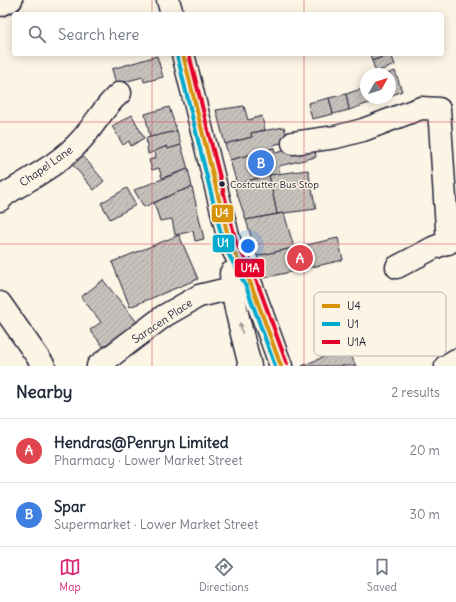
<!DOCTYPE html>
<meta charset="utf-8">
<style>
:root{--surface:#fff;--page:#f2f2f3;--text:#1f2937;--muted:#747a83;--line:#e0e1e3;--accent:#db2777}
body{margin:0;font-family:Delius,sans-serif;background:var(--page);color:var(--text)}
.compass{position:absolute;left:360px;top:68px;width:36px;height:36px;border-radius:50%;background:var(--surface);box-shadow:0 2px 10px #0003;rotate:51deg}
.you{position:absolute;left:248px;top:246px;width:14px;height:14px;margin:-10px;border:3px solid #fff;border-radius:50%;background:#1a73e8;box-shadow:0 0 0 6px #1a73e833}
.badge{display:grid;place-items:center;width:26px;height:26px;border-radius:50%;background:var(--accent);color:#fff;font-size:13px;font-weight:700}
.pin{position:absolute;translate:-50% -50%;border:2px solid #fff;box-shadow:0 1px 4px #0006}
.list{margin:0;padding:0;list-style:none}
h2{display:flex;justify-content:space-between;align-items:center;height:52px;margin:0;padding:0 16px;font-size:17px}
h2 small{font-size:13px;font-weight:400;color:var(--muted)}
.list li{display:grid;grid-template-columns:26px 1fr auto;gap:12px;align-items:center;box-sizing:border-box;height:64px;padding:0 16px;border-top:1px solid var(--line)}
.list b{display:block;font-size:15px;white-space:nowrap}
.list p{margin:0;font-size:13px;white-space:nowrap;color:var(--muted)}
.list em{font-size:13px;font-style:normal;color:var(--muted)}
.icon{flex:none;width:22px;height:22px;fill:none;stroke:currentColor;stroke-width:2;stroke-linecap:round;stroke-linejoin:round}
.map{position:relative;flex:none;width:456px;height:366px;overflow:hidden}
.search{position:absolute;background:var(--surface);box-shadow:0 2px 10px #0003;left:12px;right:12px;top:12px;height:44px;display:flex;align-items:center;gap:10px;box-sizing:border-box;padding:0 14px;border-radius:4px;color:var(--muted);font-size:15px}
.sheet{height:180px;background:var(--surface)}
nav{display:flex;justify-content:space-around;align-items:center;box-sizing:border-box;height:56px;border-top:1px solid var(--line);background:var(--surface);font-size:11px;color:var(--muted)}
nav a{display:grid;justify-items:center;gap:2px}
nav .on{color:var(--accent)}
.map>svg:first-child{display:block}
.building{fill:url(#building-hatch);stroke:#22223b}
.lines{fill:none;stroke-linecap:round;stroke-linejoin:round}
.minor-casing{stroke:#22223b;stroke-width:25}
.minor{stroke:#fcf5e5;stroke-width:22}
.bus-1-casing{stroke:#fcf5e5;stroke-width:7}
.bus-2-casing{stroke:#fcf5e5;stroke-width:7}
.bus-3-casing{stroke:#fcf5e5;stroke-width:7}
.bus-1{stroke:#d79209;stroke-width:4}
.bus-2{stroke:#00a9ce;stroke-width:4}
.bus-3{stroke:#e4002b;stroke-width:4}
.oneway{fill:#9a9698}
.grid{fill:none;stroke:#d1495b;stroke-width:1;stroke-opacity:0.55}
.bus-dot{fill:#22223b;stroke:#fcf5e5;stroke-width:1.5}
.labels{text-anchor:middle;dominant-baseline:central;stroke-width:3;stroke-linejoin:round;paint-order:stroke}
.bus-label{font-size:10px;fill:#22223b;stroke:#fcf5e5;text-anchor:start}
.street-label{font-size:11px;fill:#22223b;stroke:#fcf5e5}
.key{fill:#fcf5e5;stroke:#bbb6b2;stroke-width:1}
.key-label{font-size:11px;fill:#22223b}
.line-badge{stroke:#fcf5e5;stroke-width:1.5}
.badge-label{font-size:11px;text-anchor:middle;font-weight:bold;fill:#fff}
</style>
<div class="map">
<svg width="456" height="366" viewBox="0 0 456 366">
<defs>
<pattern id="building-hatch" width="6" height="6" patternUnits="userSpaceOnUse"><rect width="6" height="6" fill="#c6c1bb"/><path d="M-1 1l2-2M0 6l6-6M5 7l2-2" fill="none" stroke="#aaa6a2"/></pattern>
</defs>
<rect width="100%" height="100%" fill="#fcf5e5"/>
<filter id="ink" filterUnits="userSpaceOnUse"><feTurbulence type="fractalNoise" baseFrequency=".025" numOctaves="2"/><feDisplacementMap in="SourceGraphic" scale="8" xChannelSelector="R" yChannelSelector="G"/><feConvolveMatrix kernelMatrix="1 2 1 2 8 2 1 2 1" color-interpolation-filters="sRGB"/></filter>
<g filter="url(#ink)">
<!-- building -->
<g class="building">
<path d="M370,54h21l-19,7z"/>
<path d="M391,54l4,11 -19,7 -4,-11z"/>
<path d="M157,56l6,21 -19,5 -1,-5 -27,7 -4,-15z"/>
<path d="M395,71l7,20 -12,5v-22h-3z"/>
<path d="M364,88l2,10h2l1,5 -20,7 -3,-16z"/>
<path d="M346,94l3,16 -16,4 -4,-16z"/>
<path d="M329,98l4,16 -21,5 -4,-16z"/>
<path d="M244,106l4,14 14,-4 3,14 -14,3 1,4 -27,7 -9,-34z"/>
<path d="M169,107l8,24 -27,6 -5,-23z"/>
<path d="M132,115l12,23 -13,8 -2,-5 -6,4 -11,-19z"/>
<path d="M284,127l5,14 -16,4 1,3 -44,12 -5,-16 27,-7 -1,-4z"/>
<path d="M177,131l4,14 -13,4 -1,-3 -19,8 -2,-16z"/>
<path d="M314,144l2,13 -37,9 1,8 -11,1 -32,9 -7,-24 44,-12 1,5z"/>
<path d="M181,145l7,24 -26,9 -3,-10 -7,2 -3,-10 7,-2 -1,-7 12,-5 1,3z"/>
<path d="M77,149l27,32 -10,9 -27,-32z"/>
<path d="M188,169l4,18 -19,7 -29,13 -10,-17z"/>
<path d="M308,170l8,39 -39,5 -8,-39z"/>
<path d="M269,175l8,39 -31,6 -12,-35z"/>
<path d="M192,187l12,52 -9,2 -2,-10 -18,4 -3,-16 -12,2 -6,-18 19,-9z"/>
<path d="M127,188l9,17 -26,14 -9,-16z"/>
<path d="M284,213l10,35 -37,8 -11,-36z"/>
<path d="M179,235l19,44 -68,28 -18,-45z"/>
<path d="M338,238l5,22 -79,18 -7,-22z"/>
<path d="M103,280l38,47 -35,23 -16,-20 11,-8 -20,-25z"/>
<path d="M347,347l9,19h-54z"/>
</g>
<g class="lines">
<!-- minor casing -->
<g class="minor-casing">
<g id="minor">
<path d="M168,0l4,14"/>
<path d="M0,5l11,-5"/>
<path d="M183,54l47,190 21,40 30,82"/>
<path d="M293,143l43,-6 27,-7 58,-22 18,1 9,134"/>
<path d="M0,200l6,-6c25,-16 55,-31 75,-54 14,-15 23,-34 39,-47"/>
<path d="M397,267l36,-19 23,-9"/>
<path d="M231,273c2,32 12,63 19,93"/>
<path d="M0,303l44,63"/>
<path d="M98,366l66,-50 35,-20 33,-8"/>
<path d="M446,366l10,-6"/>
</g>
</g>
<!-- minor -->
<use href="#minor" class="minor"/>
<!-- bus-1 casing -->
<g class="bus-1-casing">
<path id="bus-1" d="M183,54l47,190 21,40 30,82"/>
</g>
<!-- bus-2 casing -->
<g class="bus-2-casing">
<path id="bus-2" d="M177,55l47,191 22,40 29,80"/>
</g>
<!-- bus-3 casing -->
<g class="bus-3-casing">
<path id="bus-3" d="M189,54l47,188 21,40 30,82"/>
</g>
<!-- bus-1 -->
<use href="#bus-1" class="bus-1"/>
<!-- bus-2 -->
<use href="#bus-2" class="bus-2"/>
<!-- bus-3 -->
<use href="#bus-3" class="bus-3"/>
</g>
<!-- one-way arrows -->
<defs><path id="oneway-solid" d="M-6-.8H1V-3.2L6.5 0L1 3.2V.8H-6Z"/></defs>
<use class="oneway" href="#oneway-solid" transform="translate(241 328) rotate(-104)"/>
</g>
<!-- grid -->
<path class="grid" d="M152,0v14M304,0v14M152,54v312M304,54v312M0,122h456M0,244h456"/>
<!-- markers -->
<circle class="bus-dot" cx="222" cy="184" r="3.5"/>
<g class="labels">
<!-- bus labels -->
<g class="bus-label">
<text x="230" y="184">Costcutter Bus Stop</text>
</g>
<!-- street labels -->
<g class="street-label">
<text transform="translate(46 166) rotate(-35)">Chapel Lane</text>
<text transform="translate(162 321) rotate(-34)">Saracen Place</text>
</g>
</g>
<!-- legend -->
<rect x="314" y="292" width="132" height="64" rx="6" class="key"/>
<rect x="322" y="304" width="18" height="4" fill="#d79209"/>
<rect x="322" y="322" width="18" height="4" fill="#00a9ce"/>
<rect x="322" y="340" width="18" height="4" fill="#e4002b"/>
<g class="key-label">
<text x="347" y="310">U4</text>
<text x="347" y="328">U1</text>
<text x="347" y="346">U1A</text>
</g>
<g class="line-badge">
<rect x="211" y="204" width="23" height="19" rx="4" fill="#d79209"/>
<rect x="212" y="234" width="23" height="19" rx="4" fill="#00a9ce"/>
<rect x="234" y="258" width="31" height="20" rx="4" fill="#e4002b"/>
</g>
<g class="badge-label">
<text x="222" y="217">U4</text>
<text x="223" y="247">U1</text>
<text x="250" y="272">U1A</text>
</g>
</svg>
<svg class="compass" viewBox="-18 -18 36 36"><path d="M0-13l5 13h-10z" fill="#e53935"/><path d="M0 13l5-13h-10z" fill="#747a83"/></svg>
<div class="you"></div>
<div class="pin badge" style="left:300px;top:258px;background:#e0444e">A</div>
<div class="pin badge" style="left:261px;top:163px;background:#3f7fe0">B</div>
<div class="search"><svg class="icon" aria-label="search" viewBox="0 0 24 24"><circle cx="10" cy="10" r="6"/><path d="M15 15l6 6"/></svg>Search here</div>
</div>
<section class="sheet">
<h2>Nearby<small>2 results</small></h2>
<ul class="list">
<li><span class="badge" style="background:#e0444e">A</span><div><b>Hendras@Penryn Limited</b><p>Pharmacy · Lower Market Street</p></div><em>20 m</em></li>
<li><span class="badge" style="background:#3f7fe0">B</span><div><b>Spar</b><p>Supermarket · Lower Market Street</p></div><em>30 m</em></li>
</ul>
</section>
<nav>
<a class="on"><svg class="icon" aria-label="map" viewBox="0 0 24 24"><path d="M3 6l6-2 6 2 6-2v14l-6 2-6-2-6 2zM9 4v14M15 6v14"/></svg>Map</a>
<a><svg class="icon" aria-label="directions" viewBox="0 0 24 24"><path d="M12 3l9 9-9 9-9-9zM9 14v-3h6M13 9l2 2-2 2"/></svg>Directions</a>
<a><svg class="icon" aria-label="saved" viewBox="0 0 24 24"><path d="M7 4h10v16l-5-4-5 4z"/></svg>Saved</a>
</nav>
